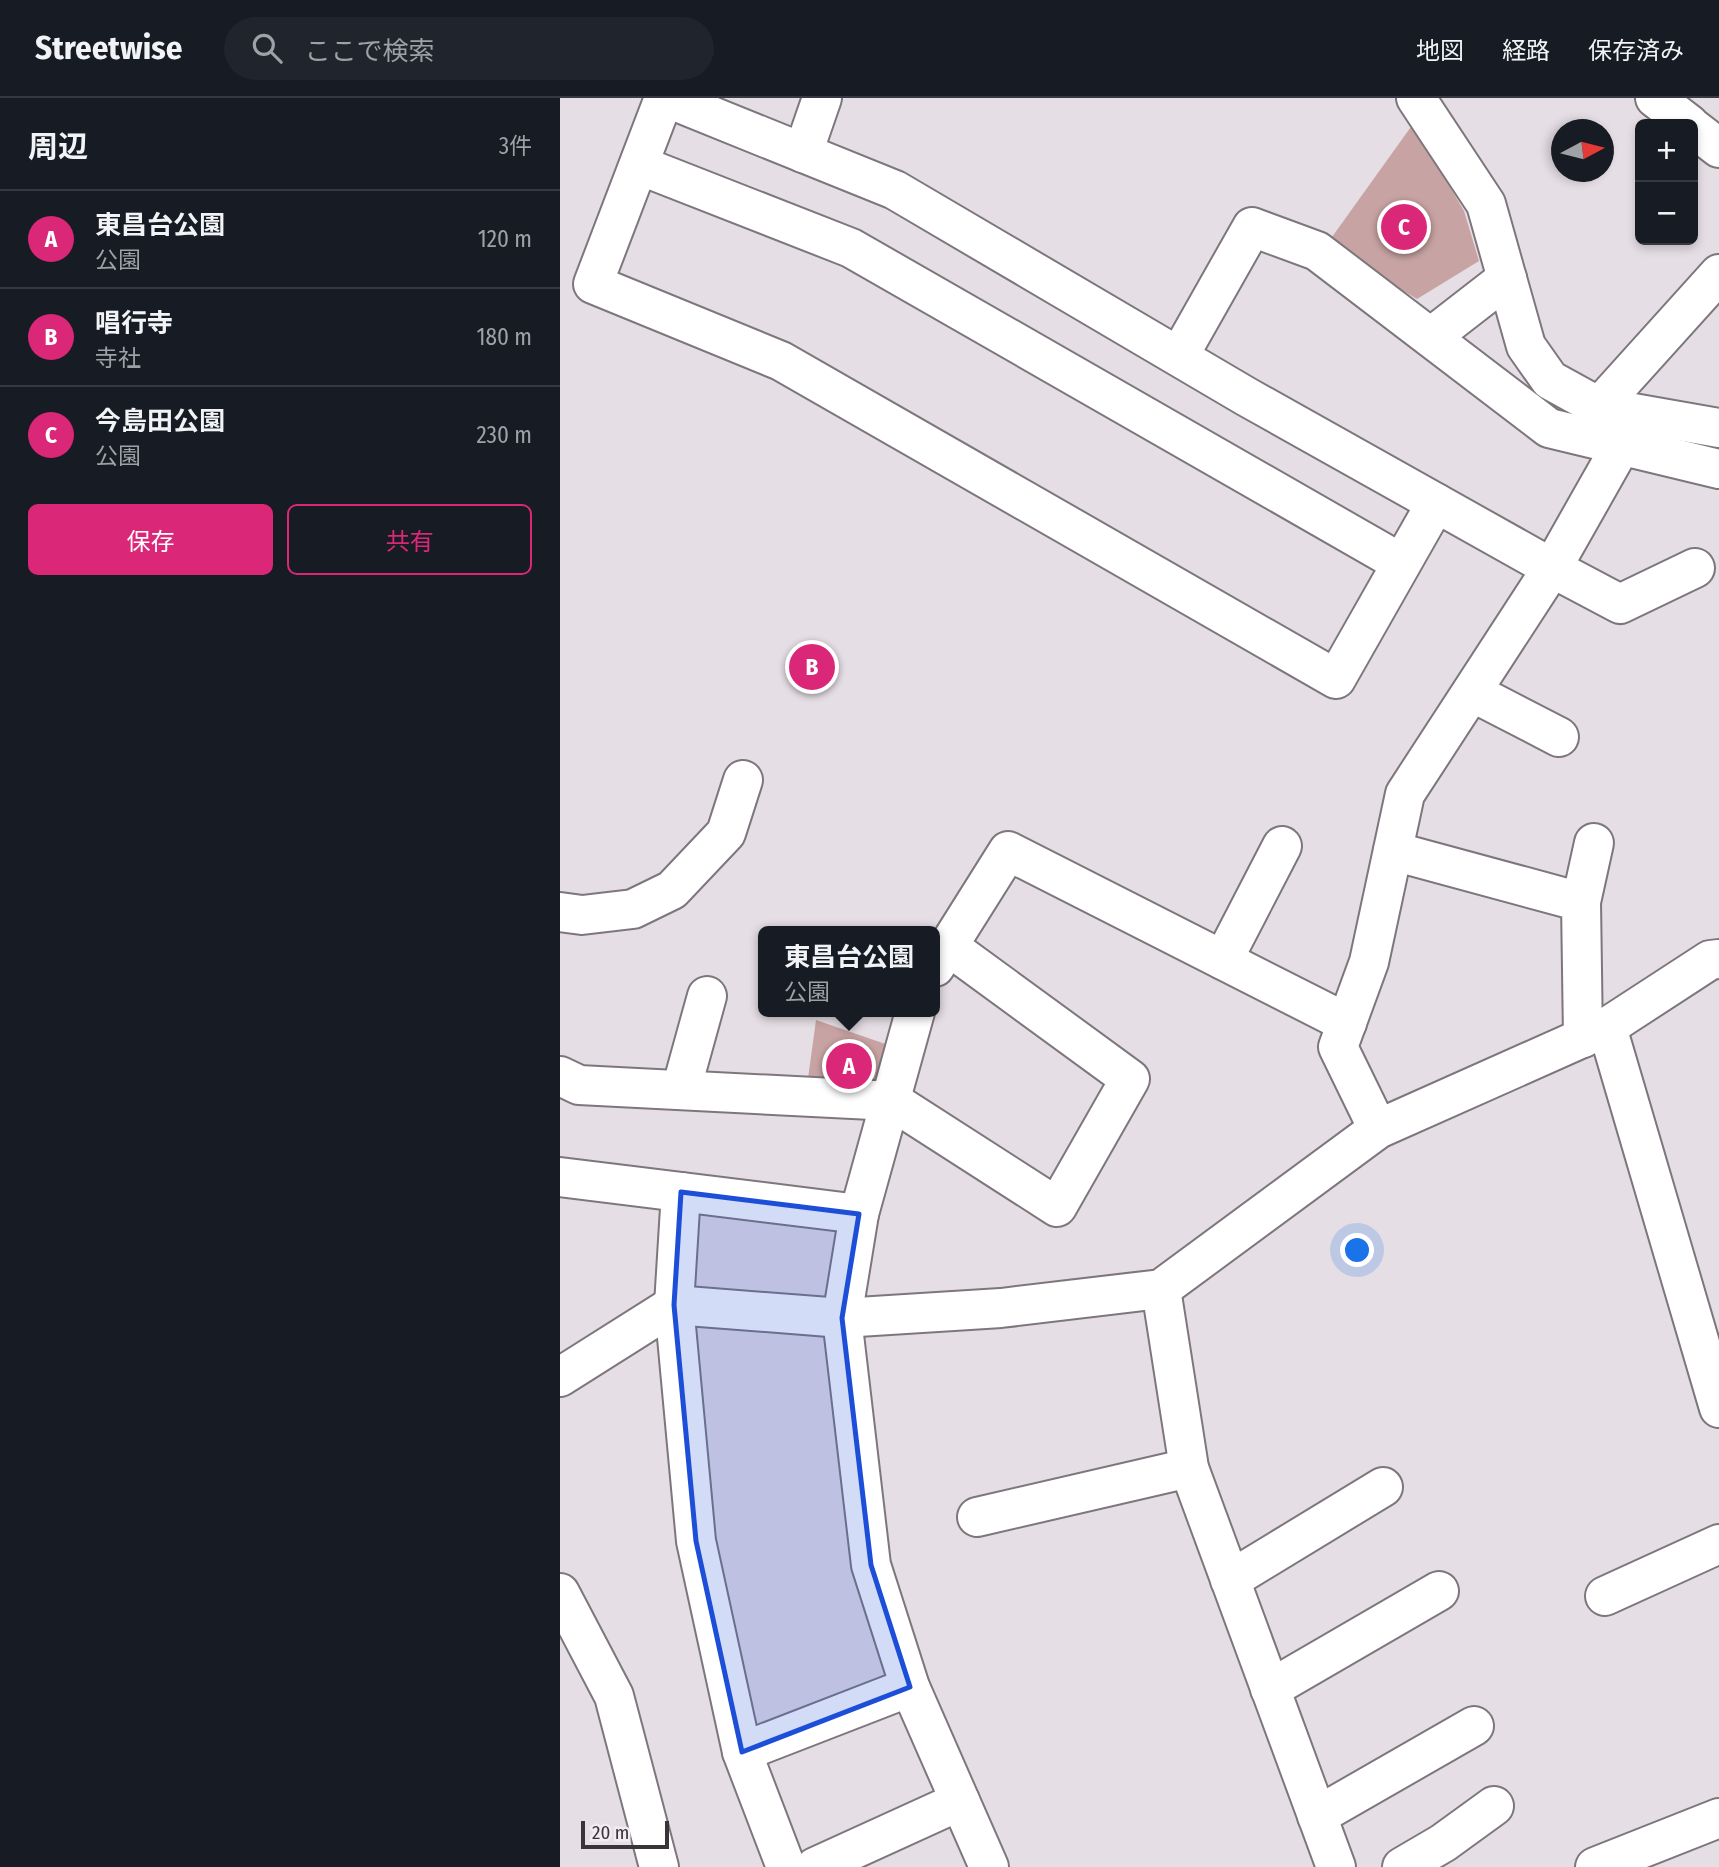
<!DOCTYPE html>
<html lang="ja">
<meta charset="utf-8">
<style>
:root{--surface:#171b24;--page:#20242c;--text:#f1f3f6;--muted:#9ea1a6;--line:#363941;--accent:#db2777}
body{margin:0;font-family:"Fira Sans Condensed","Noto Sans JP",sans-serif;background:var(--page);color:var(--text)}
.controls{position:absolute;right:21px;top:21px;display:grid;overflow:hidden;border-radius:10px;box-shadow:0 4px 10px #0003}
.controls button{width:63px;height:63px;display:grid;place-items:center;padding:0;border:0;border-bottom:2px solid var(--line);background:var(--surface);color:var(--text);font:35px sans-serif}
.compass{position:absolute;left:991px;top:21px;width:63px;height:63px;border-radius:50%;background:var(--surface);box-shadow:0 4px 10px #0003;rotate:83deg}
.scale{position:absolute;left:21px;bottom:18px;width:88px;box-sizing:border-box;padding-left:7px;border:4px solid #383437;border-top:0;font-size:19px;line-height:24px;white-space:nowrap;color:#383437;-webkit-text-stroke:5px #f3ebf2;paint-order:stroke}
.you{position:absolute;left:798px;top:1153px;width:24px;height:24px;margin:-18px;border:5px solid #fff;border-radius:50%;background:#1a73e8;box-shadow:0 0 0 10px #1a73e833}
.badge{display:grid;place-items:center;width:46px;height:46px;border-radius:50%;background:var(--accent);color:#fff;font-size:23px;font-weight:700}
.pin{position:absolute;translate:-50% -50%;border:4px solid #fff;box-shadow:0 2px 7px #0006}
.popup{position:absolute;left:198px;top:828px;width:182px;height:91px;box-sizing:border-box;display:grid;place-content:center;border-radius:10px;background:var(--surface);filter:drop-shadow(0 2px 5px #0005);font-size:23px;white-space:nowrap;color:var(--muted)}
.popup b{font-size:26px;color:var(--text)}
.popup::after{content:'';position:absolute;left:50%;top:100%;margin-left:-14px;border:14px solid transparent;border-top-color:var(--surface)}
.list{margin:0;padding:0;list-style:none}
h2{display:flex;justify-content:space-between;align-items:center;height:91px;margin:0;padding:0 28px;font-size:30px}
h2 small{font-size:23px;font-weight:400;color:var(--muted)}
.list li{display:grid;grid-template-columns:46px 1fr auto;gap:21px;align-items:center;box-sizing:border-box;height:98px;padding:0 28px;border-top:2px solid var(--line)}
.list b{display:block;font-size:26px;white-space:nowrap}
.list p{margin:0;font-size:23px;white-space:nowrap;color:var(--muted)}
.list em{font-size:23px;font-style:normal;color:var(--muted)}
.actions{display:flex;gap:14px;padding:21px 28px}
.actions a{flex:1;padding:16px 0;border:2px solid var(--accent);border-radius:10px;text-align:center;font-size:24px;color:var(--accent)}
.actions .main{background:var(--accent);color:#fff}
.icon{flex:none;width:38px;height:38px;fill:none;stroke:currentColor;stroke-width:2;stroke-linecap:round;stroke-linejoin:round}
.map{position:relative;flex:none;width:1159px;height:1769px;overflow:hidden}
header{display:flex;align-items:center;gap:42px;box-sizing:border-box;height:98px;padding:0 35px;background:var(--surface);border-bottom:2px solid var(--line)}
header strong{font-size:33px}
nav{display:flex;gap:38px;margin-inline-start:auto;font-size:24px}
.search{width:490px;height:63px;background:var(--page);display:flex;align-items:center;gap:18px;box-sizing:border-box;padding:0 24px;border-radius:38px;color:var(--muted);font-size:26px}
main{display:flex}
aside{flex:1;background:var(--surface)}
.map>svg:first-child{display:block}
.green{fill:#c8a3a3}
.lines{fill:none;stroke-linecap:round;stroke-linejoin:round}
.minor-casing{stroke:#7e767d;stroke-width:42}
.minor{stroke:#fff;stroke-width:38}
.marked{fill:#1d4ed8;fill-opacity:0.2;stroke:#1d4ed8;stroke-width:5;stroke-linejoin:round}
</style>
<header>
<strong>Streetwise</strong>
<div class="search"><svg class="icon" aria-label="search" viewBox="0 0 24 24"><circle cx="10" cy="10" r="6"/><path d="M15 15l6 6"/></svg>ここで検索</div>
<nav><a>地図</a><a>経路</a><a>保存済み</a></nav>
</header>
<main>
<aside>
<h2>周辺<small>3件</small></h2>
<ul class="list">
<li><span class="badge">A</span><div><b>東昌台公園</b><p>公園</p></div><em>120 m</em></li>
<li><span class="badge">B</span><div><b>唱行寺</b><p>寺社</p></div><em>180 m</em></li>
<li><span class="badge">C</span><div><b>今島田公園</b><p>公園</p></div><em>230 m</em></li>
</ul>
<div class="actions"><a class="main">保存</a><a>共有</a></div>
</aside>
<div class="map">
<svg width="1159" height="1769" viewBox="0 0 1159 1769">
<rect width="100%" height="100%" fill="#e6dee5"/>
<!-- green -->
<g class="green">
<path d="M853,26l51,87 15,50 -62,38 -90,-55z"/>
<path d="M256,922l78,27 -11,43 -76,-4z"/>
</g>
<g class="lines">
<!-- minor casing -->
<g class="minor-casing">
<g id="minor">
<path d="M104,0l-71,186 188,77 555,318 100,-176"/>
<path d="M107,0l228,92 352,207 305,171 68,36 75,-36"/>
<path d="M856,0l70,106 40,142 24,34 49,27 120,21"/>
<path d="M1095,0l34,26"/>
<path d="M1133,30l26,20"/>
<path d="M243,55l19,-55"/>
<path d="M79,67l212,83 550,315"/>
<path d="M871,239l76,-59"/>
<path d="M619,258l73,-129 65,24 232,177 170,41"/>
<path d="M1039,309l120,-133"/>
<path d="M912,594l87,45"/>
<path d="M833,753l188,51 2,136"/>
<path d="M1021,804l13,-59"/>
<path d="M0,814l22,3 51,-6 39,-19 54,-57 17,-53"/>
<path d="M663,862l59,-114"/>
<path d="M375,869l73,-116 339,172"/>
<path d="M1047,929l112,381"/>
<path d="M0,978l19,9 313,16 165,106 73,-128 -182,-133"/>
<path d="M121,992l26,-94"/>
<path d="M818,1031l-40,-82 31,-85 36,-168 147,-226 69,-122"/>
<path d="M0,1079l299,37 -17,104 29,247 39,122 79,180"/>
<path d="M121,1094l-7,113 22,236 46,211 44,115"/>
<path d="M299,1116l56,-202"/>
<path d="M601,1191l28,179 147,399"/>
<path d="M0,1279l114,-72 168,13 159,-10 160,-19 217,-160 229,-102 103,-67 9,-1"/>
<path d="M417,1419l212,-49"/>
<path d="M670,1482l153,-93"/>
<path d="M0,1495l54,103 45,171"/>
<path d="M1045,1498l114,-52"/>
<path d="M710,1591l169,-98"/>
<path d="M182,1654l168,-65"/>
<path d="M757,1718l157,-90"/>
<path d="M255,1769l145,-66"/>
<path d="M842,1769l41,-24 51,-37"/>
<path d="M1035,1769l124,-49"/>
</g>
</g>
<!-- minor -->
<use href="#minor" class="minor"/>
</g>
<!-- marked area -->
<path class="marked" d="M121,1094l178,22 -17,104 29,247 39,122 -168,65 -46,-211 -22,-236z"/>
</svg>
<div class="controls">
<button>+</button>
<button>−</button>
</div>
<svg class="compass" viewBox="-18 -18 36 36"><path d="M0-13l5 13h-10z" fill="#e53935"/><path d="M0 13l5-13h-10z" fill="#9ea1a6"/></svg>
<div class="scale">20 m</div>
<div class="you"></div>
<div class="pin badge" style="left:289px;top:968px">A</div>
<div class="popup"><b>東昌台公園</b>公園</div>
<div class="pin badge" style="left:252px;top:569px">B</div>
<div class="pin badge" style="left:844px;top:129px">C</div>
</div>
</main>
